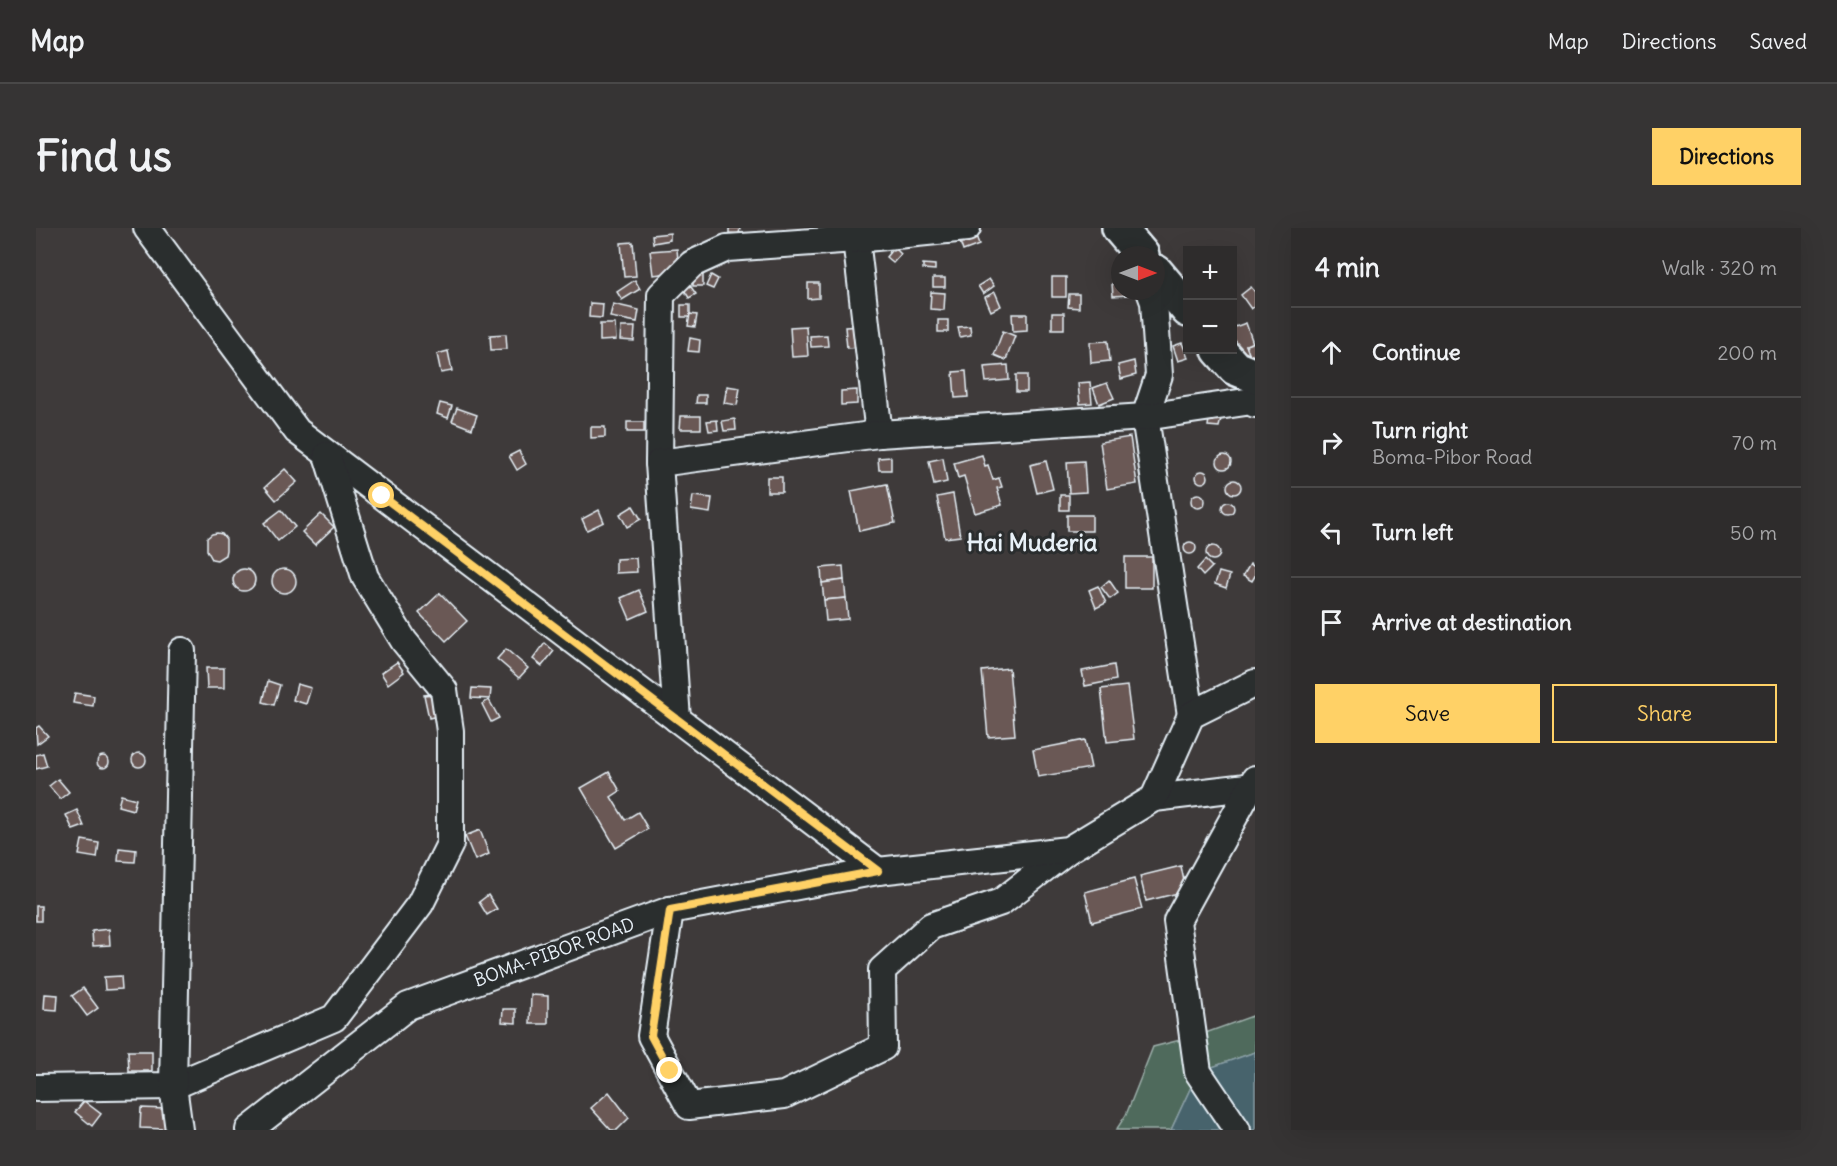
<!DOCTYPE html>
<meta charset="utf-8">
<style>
:root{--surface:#2e2c2c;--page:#363434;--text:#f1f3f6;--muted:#a7a7a9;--line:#494848;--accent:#ffd166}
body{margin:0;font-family:Delius,sans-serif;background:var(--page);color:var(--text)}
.controls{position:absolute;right:18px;top:18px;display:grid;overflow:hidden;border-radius:0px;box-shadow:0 6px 24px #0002}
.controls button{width:54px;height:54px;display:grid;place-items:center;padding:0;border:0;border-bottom:2px solid var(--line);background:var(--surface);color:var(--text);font:30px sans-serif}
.compass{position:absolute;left:1075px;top:18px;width:54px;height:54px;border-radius:50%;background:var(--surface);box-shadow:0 6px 24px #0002;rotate:90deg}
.stop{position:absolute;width:18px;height:18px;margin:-14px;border:4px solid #ffd166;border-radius:50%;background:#fff}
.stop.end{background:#ffd166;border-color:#fff;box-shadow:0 2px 6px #0008}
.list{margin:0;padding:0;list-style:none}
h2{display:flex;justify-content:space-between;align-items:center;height:78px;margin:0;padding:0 24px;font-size:26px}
h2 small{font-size:20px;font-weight:400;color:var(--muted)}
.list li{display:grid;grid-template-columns:39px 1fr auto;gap:18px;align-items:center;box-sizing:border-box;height:90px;padding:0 24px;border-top:2px solid var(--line)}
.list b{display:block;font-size:22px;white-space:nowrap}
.list p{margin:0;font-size:20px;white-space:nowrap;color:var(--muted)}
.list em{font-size:20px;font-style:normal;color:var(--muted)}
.actions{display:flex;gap:12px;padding:18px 24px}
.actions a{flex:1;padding:14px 0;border:2px solid var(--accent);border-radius:0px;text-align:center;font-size:21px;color:var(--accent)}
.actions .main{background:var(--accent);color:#111}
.icon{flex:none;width:33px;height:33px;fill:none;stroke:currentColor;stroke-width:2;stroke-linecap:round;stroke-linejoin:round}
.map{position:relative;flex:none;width:1219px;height:902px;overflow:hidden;border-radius:0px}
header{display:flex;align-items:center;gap:36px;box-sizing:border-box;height:84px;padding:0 30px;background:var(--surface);border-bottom:2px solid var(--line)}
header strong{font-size:28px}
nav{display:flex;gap:33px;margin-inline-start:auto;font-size:21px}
.intro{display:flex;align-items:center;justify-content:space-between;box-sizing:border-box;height:144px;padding:0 36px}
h1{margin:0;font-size:42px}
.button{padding:15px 27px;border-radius:0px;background:var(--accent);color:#111;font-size:21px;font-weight:700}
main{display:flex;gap:36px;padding:0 36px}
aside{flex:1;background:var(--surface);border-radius:0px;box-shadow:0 6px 24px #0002}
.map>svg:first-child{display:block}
.green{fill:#506b5b;stroke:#9caeaa;stroke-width:1.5}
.water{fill:#47636c;stroke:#879ca4;stroke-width:1.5}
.building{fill:#6b5955;stroke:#e8f1f8;stroke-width:1.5}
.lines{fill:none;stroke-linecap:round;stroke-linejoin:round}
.street-casing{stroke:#e8f1f8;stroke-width:30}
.secondary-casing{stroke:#e8f1f8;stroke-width:38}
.street{stroke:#2a2d2e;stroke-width:26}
.secondary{stroke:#2a2d2e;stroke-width:33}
.route{stroke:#ffd166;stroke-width:8}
.labels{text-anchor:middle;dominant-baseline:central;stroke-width:6;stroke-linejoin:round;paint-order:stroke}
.street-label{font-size:18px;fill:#e8f1f8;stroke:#2a2d2e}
.district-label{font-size:24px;font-weight:bold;fill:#e8f1f8;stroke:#2a2d2e}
</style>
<header>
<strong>Map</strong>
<nav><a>Map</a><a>Directions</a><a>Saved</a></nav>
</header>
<div class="intro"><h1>Find us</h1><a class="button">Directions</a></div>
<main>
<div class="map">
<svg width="1219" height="902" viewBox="0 0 1219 902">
<rect width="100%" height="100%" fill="#3e3a3a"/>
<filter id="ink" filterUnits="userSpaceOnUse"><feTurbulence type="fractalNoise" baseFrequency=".0167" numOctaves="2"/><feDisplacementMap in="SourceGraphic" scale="12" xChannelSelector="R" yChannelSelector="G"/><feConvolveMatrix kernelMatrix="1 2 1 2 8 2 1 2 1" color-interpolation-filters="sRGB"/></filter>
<g filter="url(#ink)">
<!-- green -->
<path class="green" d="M1219,787v37l-57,20 -27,58h-55l10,-15 27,-68 47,-12z"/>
<!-- water -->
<path class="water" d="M1219,824v78h-84l27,-58z"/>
<!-- building -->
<g class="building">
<path d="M693,0h11l-1,6 -10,-1z"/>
<path d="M634,5v7l-17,3 -1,-8z"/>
<path d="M939,6l4,11 -16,6 -4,-12z"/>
<path d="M597,14l3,34 -12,1 -3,-34z"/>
<path d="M858,19l7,7 -8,9 -7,-6z"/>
<path d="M641,21l2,23 -26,3 -3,-24z"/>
<path d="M887,36l12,1v5l-12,-1z"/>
<rect x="657" y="46" width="10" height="12"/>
<path d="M675,47l7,4 -5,10 -7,-3z"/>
<rect x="1016" y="49" width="14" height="20"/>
<rect x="897" y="50" width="12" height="9"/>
<path d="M953,51l5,7 -11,8 -5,-8z"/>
<path d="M599,52l5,9 -18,11 -5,-8z"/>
<path d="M772,55h11v15l-11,1z"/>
<path d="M1084,55v8h7l1,4 -15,1 -1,-12z"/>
<path d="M653,56l7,10 -7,4 -6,-10z"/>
<path d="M1215,59l4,5v14l-4,3 -10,-14z"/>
<path d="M895,64l14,1 -1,17 -14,-1z"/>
<path d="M959,64l6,14 -10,5 -6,-14z"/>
<path d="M1033,66h10v14l-11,-1z"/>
<path d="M554,75l13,1 -1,14 -13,-1z"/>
<path d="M577,76l26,6 -2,12 -27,-5z"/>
<rect x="645" y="77" width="9" height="12"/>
<rect x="1016" y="85" width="12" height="16"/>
<path d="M654,86l7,1 -2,12 -7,-1z"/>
<path d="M976,86h15v16l-14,1z"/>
<rect x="902" y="92" width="10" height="12"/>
<path d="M1210,95l7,20 -7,2 3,7 -14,5 -3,-8v-21z"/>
<path d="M564,96h15l1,16 -16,1z"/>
<path d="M770,98l2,30 -16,1 -2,-30z"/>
<path d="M825,98l1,21 -15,1 -2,-21z"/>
<path d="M934,98l1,9 -11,2 -2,-10z"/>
<path d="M585,99h14l-1,14 -14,-1z"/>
<path d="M967,103l12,5 -9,24 -12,-5z"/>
<path d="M470,106l1,15 -16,1 -1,-15z"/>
<path d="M791,107l1,11 -17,1 -1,-11z"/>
<path d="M654,110l10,2 -1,12 -11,-1z"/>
<path d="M1072,113l2,20 -19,2 -1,-21z"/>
<path d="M1219,114v15l-4,2 -5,-14z"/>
<path d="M1146,115l6,15 -10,3 -5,-15z"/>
<path d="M412,123l4,20 -11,2 -4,-19z"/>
<path d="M1098,133l2,14 -15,4 -3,-14z"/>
<path d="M972,137l1,15 -23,2 -2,-15z"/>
<path d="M930,143l2,26 -13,1 -2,-26z"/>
<rect x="980" y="147" width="11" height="17"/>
<path d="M1054,154l2,21 -12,1 -2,-21z"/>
<path d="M1071,155l7,15 -15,6 -6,-16z"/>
<path d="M691,158l13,2 -3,17 -13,-2z"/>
<path d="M821,162v14l-16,1v-14z"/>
<path d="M661,167h9v8h-10z"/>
<path d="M404,175l12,3 -4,12 -11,-4z"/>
<path d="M421,180l20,7 -5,14 -20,-8z"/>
<path d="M1174,185l12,2 -3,12 -11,-1z"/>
<path d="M645,188h20v13h-21z"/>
<path d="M699,191l1,11 -12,1 -2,-10z"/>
<path d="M681,192l1,10 -9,1 -2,-10z"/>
<rect x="591" y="194" width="17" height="10"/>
<path d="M555,199h14v10l-14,1z"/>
<path d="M1094,209l7,47 -30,5 -7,-47z"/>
<path d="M483,223l7,13 -9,6 -8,-14z"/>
<path d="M946,227l3,11 3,-1 5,15 6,-2 3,9 -5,1 5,17 -27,8 -11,-37 -6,2 -4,-15z"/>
<circle cx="1188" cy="234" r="7"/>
<path d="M855,229v13h-12l-1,-12z"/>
<path d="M907,230l4,24 -13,3 -5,-24z"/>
<path d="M1010,233l7,28 -16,4 -7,-28z"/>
<path d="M1048,233l2,31 -17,1 -2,-31z"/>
<path d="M249,241l12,13 -21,18 -11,-13z"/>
<circle cx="1166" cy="249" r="6"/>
<rect x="731" y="249" width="15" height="15"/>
<circle cx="1198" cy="259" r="7"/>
<path d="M851,256l8,39 -36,8 -8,-40z"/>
<path d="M917,266l7,42 -15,2 -8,-41z"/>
<circle cx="1162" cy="273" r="7"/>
<rect x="1024" y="267" width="9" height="15"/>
<path d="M657,268l19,2 -2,15 -19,-3z"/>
<circle cx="1192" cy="280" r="6"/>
<path d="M597,278l8,13 -14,8 -7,-13z"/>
<path d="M245,282l14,17 -17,14 -14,-18z"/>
<path d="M563,282l5,12 -17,8 -5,-11z"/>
<path d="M285,286l13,13 -19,18 -13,-13z"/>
<rect x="1031" y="287" width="25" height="16"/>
<path d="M181,305l5,1 4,5v11l-1,5 -8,5 -5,-1 -5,-9v-12l5,-4z"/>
<circle cx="1154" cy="320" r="6"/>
<circle cx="1177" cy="325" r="7"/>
<rect x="1089" y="329" width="27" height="31"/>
<path d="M600,330l1,14 -21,1v-14z"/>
<path d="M1169,332l7,7 -9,9 -6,-7z"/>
<path d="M1214,336l5,3v9l-3,5 -9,-5z"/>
<path d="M807,338l1,14 -22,3 -1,-15z"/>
<circle cx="208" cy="352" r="11"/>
<circle cx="248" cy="353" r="12"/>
<path d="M1183,344l11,3 -4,13 -11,-4z"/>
<path d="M808,352l2,18 -22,2 -2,-17z"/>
<path d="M1073,352l9,13 -8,6 -9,-12z"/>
<path d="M1062,358l8,17 -10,5 -7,-18z"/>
<path d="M603,362l9,21 -18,8 -9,-21z"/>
<path d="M404,365l27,28 -21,20 -27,-28z"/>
<path d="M810,370l2,21 -22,2 -2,-21z"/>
<path d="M509,415l9,8 -12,15 -9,-7z"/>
<path d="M470,421l22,19 -9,10 -22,-19z"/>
<path d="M361,434l7,10 -16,12 -7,-11z"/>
<path d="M1078,437l2,15 -31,6 -3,-15z"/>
<path d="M170,440h18v20h-17z"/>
<path d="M973,440l6,67 -27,2 -6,-66z"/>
<path d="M232,453l12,4 -6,20 -11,-3z"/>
<path d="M261,456l14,4 -5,16 -13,-4z"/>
<path d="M1091,458l7,53 -27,3 -6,-53z"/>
<path d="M436,460l19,1 -1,10 -19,-1z"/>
<path d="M39,465l19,3 -1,10 -20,-3z"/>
<path d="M398,466l4,22 -9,2 -5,-23z"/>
<path d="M453,472l10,18 -8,4 -9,-18z"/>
<path d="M3,498l9,10 -11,8 -1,-16z"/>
<path d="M1049,512l6,28 -53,9 -5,-27z"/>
<circle cx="103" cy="532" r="7"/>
<path d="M7,525l4,13 -11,3v-14z"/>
<circle cx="67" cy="534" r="6"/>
<path d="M573,544l11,19 -9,6 14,23 13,-8 10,17 -32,19 -35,-60z"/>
<path d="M22,551l11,13 -9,7 -11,-13z"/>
<path d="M85,567l15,4 -3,11 -15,-4z"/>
<path d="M41,582l7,16 -11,4 -7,-15z"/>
<path d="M444,602l9,24 -14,6 -10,-24z"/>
<path d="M46,612l17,3 -2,15 -18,-3z"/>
<path d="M83,620l17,2 -1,12 -17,-1z"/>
<path d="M1145,638l5,25 -40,10 -6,-25z"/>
<path d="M1098,651l8,30 -50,13 -7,-30z"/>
<path d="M452,667l9,14 -10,6 -8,-13z"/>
<rect x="0" y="678" width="5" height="15"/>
<path d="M73,701l1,16 -17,1 -1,-15z"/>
<path d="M85,748l1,13 -17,1 -1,-13z"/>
<path d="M47,760l15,20 -11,8 -15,-20z"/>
<path d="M9,766l13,1 -1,15 -13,-1z"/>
<path d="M495,767l17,1v28h-18z"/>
<path d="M467,781h13v14l-14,-1z"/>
<path d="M92,823h24v20h-23z"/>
<path d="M573,864l20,26 -12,12h-6l-20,-22z"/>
<path d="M48,873l17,13 -9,12 -17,-14z"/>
<path d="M105,880l25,1v20l-26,-1z"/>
</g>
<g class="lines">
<!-- street casing -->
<g class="street-casing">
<g id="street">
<path d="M111,0l150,203 581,440"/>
<path d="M820,11l23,195"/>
<path d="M1114,63l4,11 5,73 -14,42 46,298"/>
<path d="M623,235l2,-168 31,-31 35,-16 129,-9 111,-11"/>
<path d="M641,491l-18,-256 220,-29 266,-17 107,-16 3,3"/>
<path d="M1118,570l101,-12"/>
<path d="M634,682l-19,126 38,70 95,-11 99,-48 -1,-77 49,-44 70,-24 67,-52"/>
<path d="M0,860l137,-2 161,-68 86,-114 30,-60v-113l-6,-41 -40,-49 -39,-64 -38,-122"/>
<path d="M143,902l-6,-44 9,-435"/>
<path d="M213,902l159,-124 262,-96 208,-39 190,-21 86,-52 37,-83 64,-32"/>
<path d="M1201,902l-39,-58 -21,-151 78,-142"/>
</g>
</g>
<!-- secondary casing -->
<g class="secondary-casing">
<g id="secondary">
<path d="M1083,0l23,27"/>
<path d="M1120,44l32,38"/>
<path d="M1183,122l16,18 20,8"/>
</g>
</g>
<!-- street -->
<use href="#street" class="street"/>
<!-- secondary -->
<use href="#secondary" class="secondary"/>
</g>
</g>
<g class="lines" filter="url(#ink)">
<!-- route -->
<path class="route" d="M346,268l496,375 -208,39 -19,126 19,35"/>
</g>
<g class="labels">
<!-- street labels -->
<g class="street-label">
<text transform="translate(518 724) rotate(-20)">BOMA-PIBOR ROAD</text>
</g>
<!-- district labels -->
<g class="district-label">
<text x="996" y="314">Hai Muderia</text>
</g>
</g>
</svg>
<div class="controls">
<button>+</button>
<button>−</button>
</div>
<svg class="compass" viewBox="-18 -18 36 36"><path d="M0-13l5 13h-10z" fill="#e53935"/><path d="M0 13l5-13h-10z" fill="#a7a7a9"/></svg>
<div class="stop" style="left:346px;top:268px"></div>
<div class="stop end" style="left:634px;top:843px"></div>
</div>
<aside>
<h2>4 min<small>Walk · 320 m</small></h2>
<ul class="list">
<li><svg class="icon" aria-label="ahead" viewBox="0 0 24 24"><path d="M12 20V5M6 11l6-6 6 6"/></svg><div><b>Continue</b></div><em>200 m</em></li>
<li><svg class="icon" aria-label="right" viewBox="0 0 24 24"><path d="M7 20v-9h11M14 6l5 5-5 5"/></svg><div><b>Turn right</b><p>Boma-Pibor Road</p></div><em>70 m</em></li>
<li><svg class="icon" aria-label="left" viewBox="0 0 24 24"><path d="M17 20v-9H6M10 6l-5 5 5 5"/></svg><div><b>Turn left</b></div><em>50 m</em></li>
<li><svg class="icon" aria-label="arrive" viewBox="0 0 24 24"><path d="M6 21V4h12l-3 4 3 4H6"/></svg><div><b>Arrive at destination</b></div></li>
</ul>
<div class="actions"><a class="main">Save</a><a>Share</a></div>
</aside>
</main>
